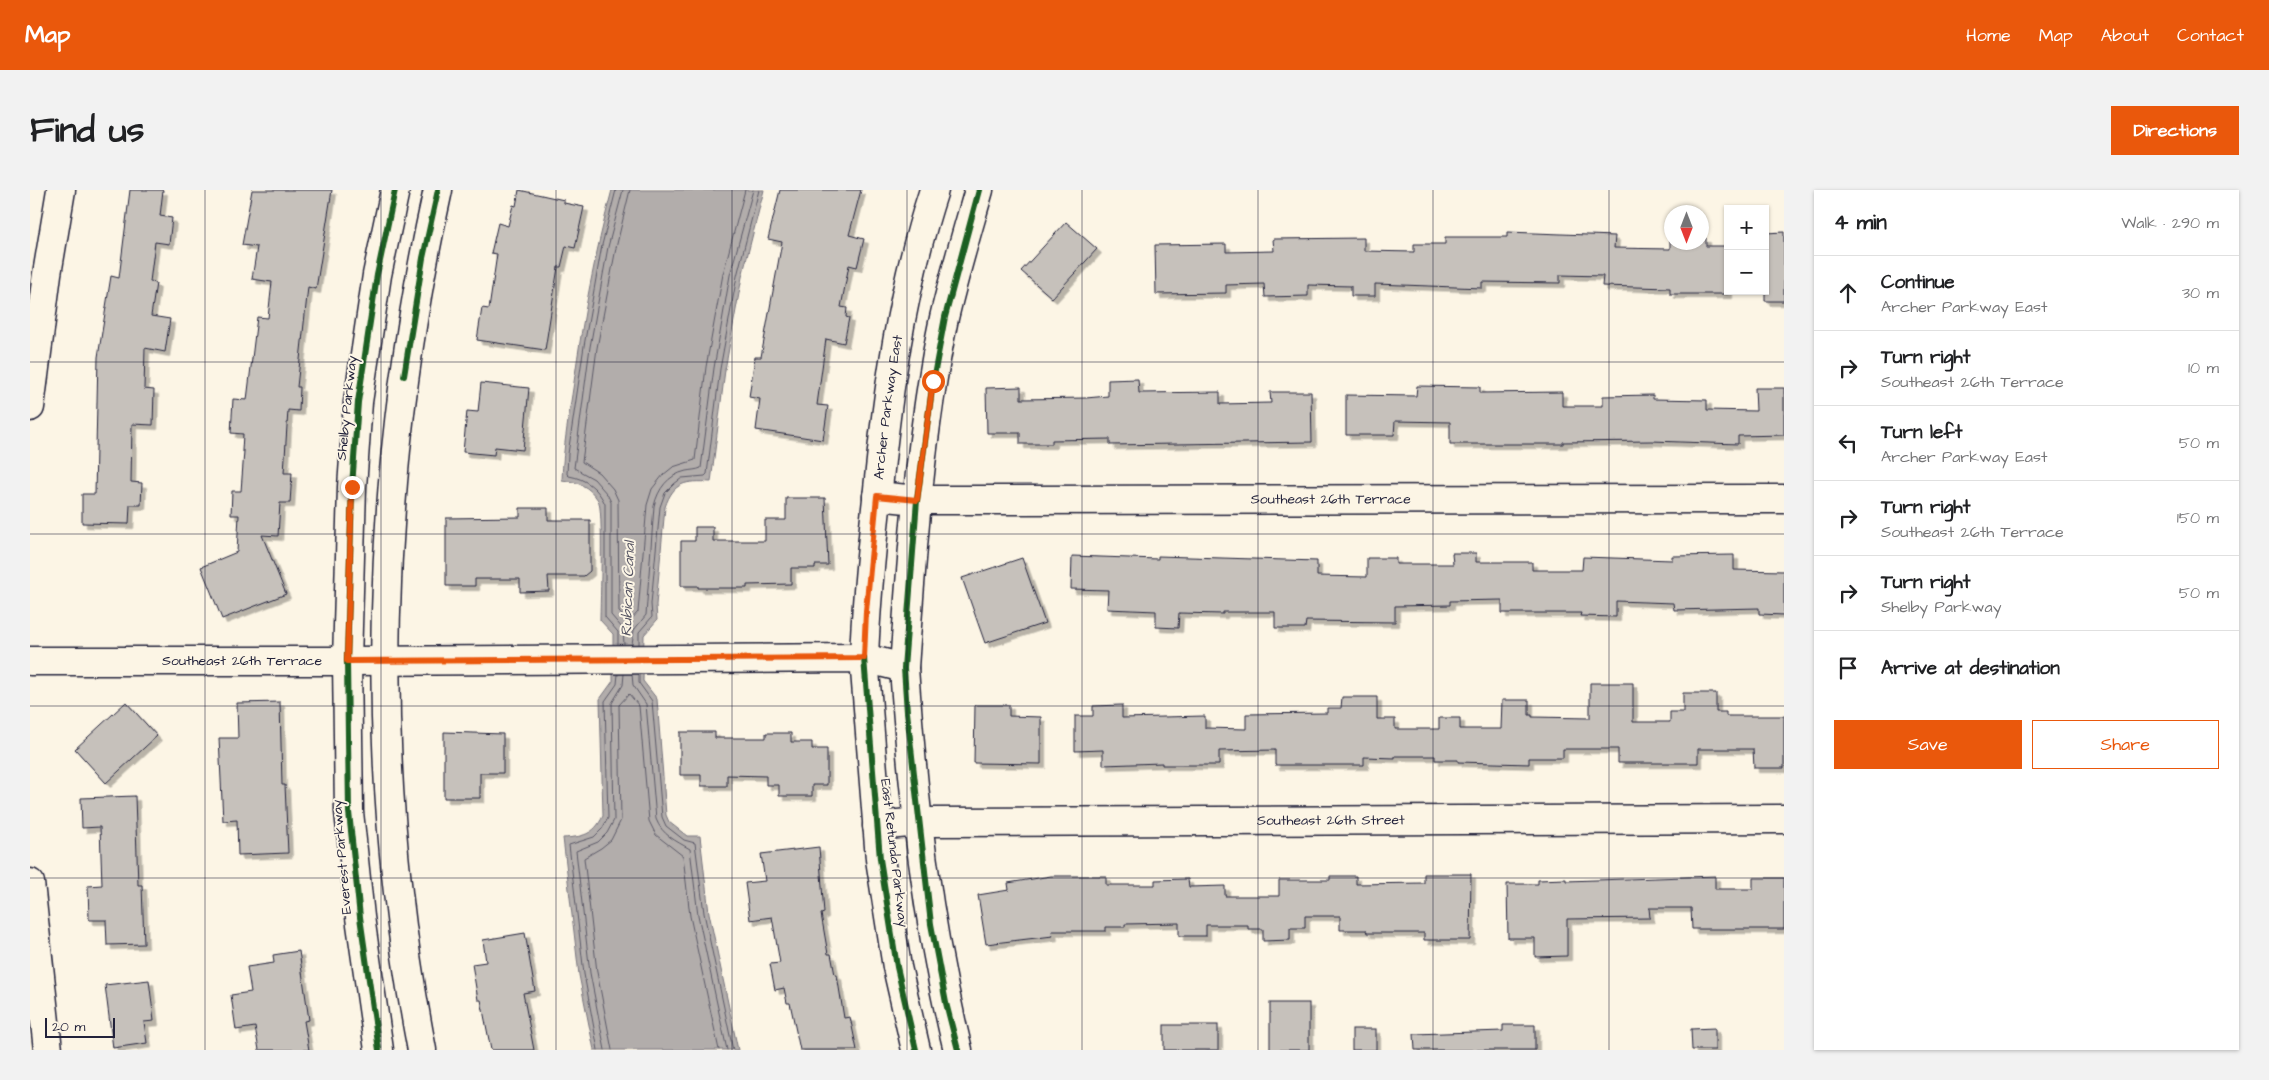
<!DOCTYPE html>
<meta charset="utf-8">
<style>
:root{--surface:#fff;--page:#f2f2f2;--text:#202124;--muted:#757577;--line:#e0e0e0;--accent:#ea580c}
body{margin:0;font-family:"Architects Daughter",sans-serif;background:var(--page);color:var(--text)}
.controls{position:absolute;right:15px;top:15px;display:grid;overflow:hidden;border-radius:0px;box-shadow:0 1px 4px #0004}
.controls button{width:45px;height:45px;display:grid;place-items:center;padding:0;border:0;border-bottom:1px solid var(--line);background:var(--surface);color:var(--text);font:25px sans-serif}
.compass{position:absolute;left:1634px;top:15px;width:45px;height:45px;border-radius:50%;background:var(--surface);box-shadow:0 1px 4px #0004;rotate:180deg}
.scale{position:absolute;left:15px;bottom:12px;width:70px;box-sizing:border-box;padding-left:5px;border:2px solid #22223b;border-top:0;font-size:14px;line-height:18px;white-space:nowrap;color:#22223b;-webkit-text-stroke:4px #fcf5e5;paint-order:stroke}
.stop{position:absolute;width:15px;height:15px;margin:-11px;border:4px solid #ea580c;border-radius:50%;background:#fff}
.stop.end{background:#ea580c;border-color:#fff;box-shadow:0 1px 5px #0008}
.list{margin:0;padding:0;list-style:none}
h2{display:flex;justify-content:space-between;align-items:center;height:65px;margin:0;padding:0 20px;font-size:21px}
h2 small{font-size:16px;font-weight:400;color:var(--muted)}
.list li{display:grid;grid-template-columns:32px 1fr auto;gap:15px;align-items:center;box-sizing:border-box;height:75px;padding:0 20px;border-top:1px solid var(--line)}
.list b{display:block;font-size:19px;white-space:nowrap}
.list p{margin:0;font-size:16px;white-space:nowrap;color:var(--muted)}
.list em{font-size:16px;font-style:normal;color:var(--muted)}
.actions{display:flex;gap:10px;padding:15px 20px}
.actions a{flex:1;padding:11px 0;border:1px solid var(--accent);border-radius:0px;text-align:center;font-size:18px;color:var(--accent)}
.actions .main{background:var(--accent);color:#fff}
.icon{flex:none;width:28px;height:28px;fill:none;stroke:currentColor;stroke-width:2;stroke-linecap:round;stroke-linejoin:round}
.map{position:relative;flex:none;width:1754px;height:860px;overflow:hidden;border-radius:0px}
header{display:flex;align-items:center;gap:30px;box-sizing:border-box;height:70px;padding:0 25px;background:var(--accent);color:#fff}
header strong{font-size:24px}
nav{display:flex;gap:28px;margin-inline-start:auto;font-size:18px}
.intro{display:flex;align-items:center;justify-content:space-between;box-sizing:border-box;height:120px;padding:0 30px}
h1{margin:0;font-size:35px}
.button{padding:12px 22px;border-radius:0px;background:var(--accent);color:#fff;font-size:18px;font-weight:700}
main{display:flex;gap:30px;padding:0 30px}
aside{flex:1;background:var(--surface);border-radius:0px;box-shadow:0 1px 4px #0004}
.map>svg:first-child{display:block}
.water{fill:#b2adab;stroke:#78757e}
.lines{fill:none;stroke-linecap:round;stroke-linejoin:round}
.shore{stroke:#5c5a68;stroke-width:1}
.building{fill:#c6c1bb;stroke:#22223b;filter:url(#shadow)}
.street-casing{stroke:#22223b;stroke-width:31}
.secondary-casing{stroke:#22223b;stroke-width:31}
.street{stroke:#fcf5e5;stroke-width:28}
.secondary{stroke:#fcf5e5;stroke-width:28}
.cycleway-casing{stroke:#fcf5e5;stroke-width:9}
.cycleway{stroke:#1b5e20;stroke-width:6}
.route{stroke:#ea580c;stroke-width:6}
.grid{fill:none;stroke:#22223b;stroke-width:1;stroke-opacity:0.55}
.labels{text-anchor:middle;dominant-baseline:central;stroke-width:4;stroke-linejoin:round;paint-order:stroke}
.street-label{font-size:14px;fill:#22223b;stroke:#fcf5e5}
.water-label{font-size:15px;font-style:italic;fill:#545362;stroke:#fcf5e5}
</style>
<header>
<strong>Map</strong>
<nav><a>Home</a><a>Map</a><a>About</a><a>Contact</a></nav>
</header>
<div class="intro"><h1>Find us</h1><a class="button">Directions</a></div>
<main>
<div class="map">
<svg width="1754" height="860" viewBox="0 0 1754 860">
<defs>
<filter id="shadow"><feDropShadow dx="4.5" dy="4.5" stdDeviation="0" flood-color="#0004"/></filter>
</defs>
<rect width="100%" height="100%" fill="#fcf5e5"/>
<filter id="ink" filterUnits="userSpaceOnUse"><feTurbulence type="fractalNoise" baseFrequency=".02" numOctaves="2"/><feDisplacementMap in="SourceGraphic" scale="10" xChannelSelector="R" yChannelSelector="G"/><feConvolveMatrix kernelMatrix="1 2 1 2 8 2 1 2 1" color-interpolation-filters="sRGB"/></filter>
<g filter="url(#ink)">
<!-- water -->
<path class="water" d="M582,0h152l-22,87 -17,93 -14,112c-25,-1 -37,-1 -46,25l-9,98 1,15 -13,15 -1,46 14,18 9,116 3,7 18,14h13l9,77 29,137h-144l-15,-75 -16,-137c19,-1 31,-3 40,-22l-3,-117 13,-18v-47l-13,-14c0,-17 4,-111 -2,-120 -9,-14 -20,-18 -36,-20 1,-33 7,-65 12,-98 9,-65 21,-129 38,-192z"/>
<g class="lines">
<!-- shore -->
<g class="shore">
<path d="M586,0l-14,55 -18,101 -16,108 -1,20 2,2c17,3 29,12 36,28v113l13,15v12"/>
<path d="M593,0l-15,57 -18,100 -16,121 20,11 13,15 4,8v113l12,14 1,15"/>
<path d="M600,0l-14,58 -19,100 -15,114 17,11 14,16 5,11 1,112 10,10 9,-10 9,-107 5,-16 11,-14 10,-8 22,-7 11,-93 17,-93 22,-84"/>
<path d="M602,454l2,-14 12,-15 8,-109c4,-17 14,-31 32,-35 5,-1 11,-1 15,-3l13,-100 16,-93 23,-85"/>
<path d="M609,454v-12l13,-15 -1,-13 9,-97 5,-14 9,-9 8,-6 23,-2 2,-2 13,-105 17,-93 22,-86"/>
<path d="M602,484l1,11 13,19 10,115c6,16 20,22 34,30l8,66 29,135"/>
<path d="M609,484v9l13,18 10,116 4,9 18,14 11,3 9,70 29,137"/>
<path d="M568,860l-14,-76 -15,-129 25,-8 8,-8 6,-11 -3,-117 12,-17 1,-10"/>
<path d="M575,860l-15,-77 -14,-122 22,-9 9,-9 7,-13 -2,-117 11,-18 1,-11"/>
<path d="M582,860l-15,-78 -13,-114 17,-10 10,-8 10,-20 -2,-115 10,-11 10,12 10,115 7,14 27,21 7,60 29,134"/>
</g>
</g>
<!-- building -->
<g class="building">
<path d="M100,0h33l-3,26 12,2 -3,26 -14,-2 -5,40 6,1 -5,33 19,3 -5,33 -20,-4 -1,41 10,1 -1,35 -21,-1 -1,58 11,1 -1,22h-11l-1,19 -47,-1v-29h13l3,-137 13,-81 8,2z"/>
<path d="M222,0h80l-16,99 -8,-2 -11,100h3l-1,24 -11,-1 -4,63h8l-2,30h-10l-2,33 -16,-1 24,59 -64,25 -21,-52 36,-15 2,-37h-8l1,-24h9l3,-40h-2l1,-17 -12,-1 2,-34 14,1 10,-83 11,1 4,-36 -20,-3 5,-32 -15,-2z"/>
<path d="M489,0l45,10v3l20,4 -9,41 -9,-2 -5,21h-3l-13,83 -68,-10 5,-32 7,1 8,-55 -6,-1 7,-30 10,3 5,-21 3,1z"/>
<path d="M750,0h81l-12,45 15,4 -7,28 -8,-2 -8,42 6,1 -1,9 3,1 -5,25 -18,-4 -9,66 11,1 -5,34 -67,-10 4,-31 -11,-2 6,-40h6l21,-115 -14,-3z"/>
<path d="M1036,32l31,27 -45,49 -31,-27z"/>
<path d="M1477,42l108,4 -1,12 56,1v-11l2,4h30v-4h4v8h22v48h-58v-6l-68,-2 1,-10 -43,-1v8l-78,-1v6l-107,-4v12h-24v-10l-43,-1v11l-43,1 -1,-13 -38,1v8l-70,1 -1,-49 71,-1v8l48,-1 -1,-12 91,-1v13l50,1v-8h31v-7h62z"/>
<path d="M1754,42v69h-19v-68z"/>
<path d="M1108,189l1,14 81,-1v12l51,-1 -1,-11h41l1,50 -202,3v-6l-58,1v4h-32v-11h-33l-1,-45 35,-1v12l65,-1 22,-2v-16z"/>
<path d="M451,193l48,5 -6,62 -28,-3 -1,8 -31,-3 4,-41 11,1z"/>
<path d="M1387,196l63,1v6l82,-1v14h41v-10l50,-1v4l54,1v10l49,1 -1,-23h29v47l-46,1v8l-86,-3 -89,1v2h-113v-22l-55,-1 -1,14h-48v-40l70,1z"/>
<path d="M756,308h39l3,67h-13v3h-24v16l-44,1v3h-49v-2h-17v-45h14v-14h18v14h52v-21h21z"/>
<path d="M490,318h28v12h42v51l-6,5h-36l1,15 -29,1v-13h-45v7h-29v-68l74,-1z"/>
<path d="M1422,363h24v9h56v8h50l1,-13 89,3v-4l62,-1v15l50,1v44l-25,-1v-6l-85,2 -1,-7 -57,-2v16l-36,-1 1,-3h-79v-13l-52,1v4l-55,1v16l-89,-1 -1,7h-30v-16h-52v2l-44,-1 -1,15 -22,-1v-16l-49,-2 1,-19 -37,-1 1,-33 86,3v-3l159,5v15l50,1v-19h29v6h57z"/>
<path d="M992,368l23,65 -60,20 -23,-65z"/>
<path d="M1560,493h43v39h37v-10h13v-19h33v19h10v4h58v52h-30l-1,-19h-55v14h-80v-14h-55v9h-34v6l-71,-2v-2h-23v-4h-40v2l-31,-1v8h-89v-15l-56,1v14h-57v-2l-59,2v-15l-28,1v-35h18v-10l29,-1v13l83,-2v12l41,1v-15l81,-1v-5h14l1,-11h35v22h18v10h44v-11h21v11h41l1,-29h27v15h3v2l58,1z"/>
<path d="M96,512l31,34 -51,47 -31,-34z"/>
<path d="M250,512l2,83h3l3,68 -50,2 -1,-35 -14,1 -4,-83h19l-1,-35z"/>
<path d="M945,515h34v11l32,1v47l-67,-1z"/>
<path d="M414,542l59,2v39h-23v25h-36z"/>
<path d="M650,542h35v6h51v-5h25v9h21v7h15v36h-15v11h-33v-11h-13v-9l-39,-1v11h-26v-11h-21z"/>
<path d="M105,606l3,89h4l2,59 -37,1 -1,-25h-17l-1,-34 14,-1 -2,-58 -18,1 -1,-30z"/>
<path d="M789,657l5,66 -3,1 7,40h3l4,21h2l7,43 6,-1 7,33h-57l-10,-47h-3l-3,-15 -9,2 -5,-26 10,-1 -8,-46 -22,3 -5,-37 20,-2 -4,-27z"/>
<path d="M1394,684h47l-1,66h-46v-7h-57l-1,-3h-26v-14h-35v12h-15v12l-27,1v-12h-15v-4h-42v11h-27v-13l-54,1v3h-19v4h-54l1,5 -67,8 -8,-49 31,-5 -1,-7 43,-7h55v9h49v-5l33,-1 1,8 36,-1v10h54v-16h51v-4h26v8l68,-1z"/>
<path d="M1685,686v13h38v-11h31v51h-92l-1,-21h-42l1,10 -83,1v37l-32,1v-19h-27l-1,-54h31v-4l28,-1v2z"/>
<path d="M495,743l10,58 -12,2 11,57h-43l-10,-50h-3l-6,-36 14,-2 -3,-22z"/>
<path d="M269,761l10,69 -5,1 5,29h-50l-4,-23 -19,3 -5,-35 20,-3 -4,-25 27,-4 -1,-8z"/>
<path d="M119,790l5,41 -10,1 3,21 -34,5 -8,-63z"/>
<rect x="1240" y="813" width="39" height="47"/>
<rect x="1134" y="835" width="54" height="25"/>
<path d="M1473,835h32v25h-120l-1,-16 89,-3z"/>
<path d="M1685,838v22h-23l-1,-21z"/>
<rect x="1322" y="839" width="24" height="21"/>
</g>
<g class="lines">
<!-- street casing -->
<g class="street-casing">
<g id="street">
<path d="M0,217l17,-133 14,-84"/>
<path id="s1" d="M847,306l40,4 867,-1"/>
<path d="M834,468l16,201 17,108 19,83"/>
<path id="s2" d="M0,471h317"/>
<path d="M874,478c9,128 23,257 54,382"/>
<path id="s3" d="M847,636l42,-4 865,-3"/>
<path d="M0,693l18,167"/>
</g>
</g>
<!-- secondary casing -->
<g class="secondary-casing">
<g id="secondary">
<path id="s4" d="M834,468c2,-53 7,-106 13,-159 10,-104 24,-209 57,-309"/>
<path d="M317,471l517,-3 40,10c8,-117 16,-235 40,-350 10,-43 23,-86 35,-128"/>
<path d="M349,860l-19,-133 -11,-105 -2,-151 5,-174 6,-85 19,-127 18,-85"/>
<path d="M392,860c-55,-284 -47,-578 16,-860"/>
</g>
</g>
<!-- street -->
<use href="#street" class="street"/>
<!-- secondary -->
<use href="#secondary" class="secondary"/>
<!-- cycleway casing -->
<g class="cycleway-casing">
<g id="cycleway">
<path d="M374,186l19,-118 15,-68"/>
<path d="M834,468l16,201 17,108 19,83"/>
<path d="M349,860l-19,-133 -11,-105 -2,-151 5,-174 6,-85 19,-127 18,-85"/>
<path d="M928,860l-12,-47 -15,-79 -24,-212 -3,-44 13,-168 16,-119 12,-64 34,-127"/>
</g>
</g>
<!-- cycleway -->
<use href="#cycleway" class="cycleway"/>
</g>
</g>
<g class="lines" filter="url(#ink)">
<!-- route -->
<path class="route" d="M322,297l-5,174 517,-3 2,-47 11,-115 40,4 16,-119"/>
</g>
<!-- grid -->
<path class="grid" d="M175,0v860M351,0v860M526,0v860M702,0v860M877,0v860M1052,0v860M1228,0v860M1403,0v860M1579,0v860M0,172h1754M0,344h1754M0,516h1754M0,688h1754"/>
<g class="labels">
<!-- street labels -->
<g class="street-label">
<text stroke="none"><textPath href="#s4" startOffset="252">Archer Parkway East</textPath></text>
<text transform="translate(317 218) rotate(-84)">Shelby Parkway</text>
<text stroke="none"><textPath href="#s1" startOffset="454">Southeast 26th Terrace</textPath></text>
<text stroke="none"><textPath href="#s2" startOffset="212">Southeast 26th Terrace</textPath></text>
<text stroke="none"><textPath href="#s3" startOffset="454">Southeast 26th Street</textPath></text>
<text transform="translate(864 663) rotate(83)">East Retunda Parkway</text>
<text transform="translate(312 667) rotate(-95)">Everest Parkway</text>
</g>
<!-- water labels -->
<g class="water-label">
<text transform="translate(598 399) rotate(-88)">Rubican Canal</text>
</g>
</g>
</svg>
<div class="controls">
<button>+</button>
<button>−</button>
</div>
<svg class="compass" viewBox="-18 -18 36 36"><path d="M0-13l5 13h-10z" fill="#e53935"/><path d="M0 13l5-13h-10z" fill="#757577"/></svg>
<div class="scale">20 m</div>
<div class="stop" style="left:903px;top:191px"></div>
<div class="stop end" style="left:322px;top:297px"></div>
</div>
<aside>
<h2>4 min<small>Walk · 290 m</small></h2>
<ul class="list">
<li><svg class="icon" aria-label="ahead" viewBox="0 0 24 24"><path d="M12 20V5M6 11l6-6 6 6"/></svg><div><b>Continue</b><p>Archer Parkway East</p></div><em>30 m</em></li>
<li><svg class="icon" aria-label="right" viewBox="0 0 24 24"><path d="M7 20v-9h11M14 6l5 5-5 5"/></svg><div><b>Turn right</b><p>Southeast 26th Terrace</p></div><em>10 m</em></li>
<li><svg class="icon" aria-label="left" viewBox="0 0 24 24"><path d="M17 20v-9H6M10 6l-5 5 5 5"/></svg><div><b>Turn left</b><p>Archer Parkway East</p></div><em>50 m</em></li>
<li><svg class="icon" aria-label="right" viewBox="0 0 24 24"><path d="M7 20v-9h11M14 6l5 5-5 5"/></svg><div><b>Turn right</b><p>Southeast 26th Terrace</p></div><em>150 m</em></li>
<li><svg class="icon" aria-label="right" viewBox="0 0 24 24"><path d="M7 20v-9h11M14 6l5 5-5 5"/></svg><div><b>Turn right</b><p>Shelby Parkway</p></div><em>50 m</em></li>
<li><svg class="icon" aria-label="arrive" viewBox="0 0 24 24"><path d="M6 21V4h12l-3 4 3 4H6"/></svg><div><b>Arrive at destination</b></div></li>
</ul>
<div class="actions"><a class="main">Save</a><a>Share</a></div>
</aside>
</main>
